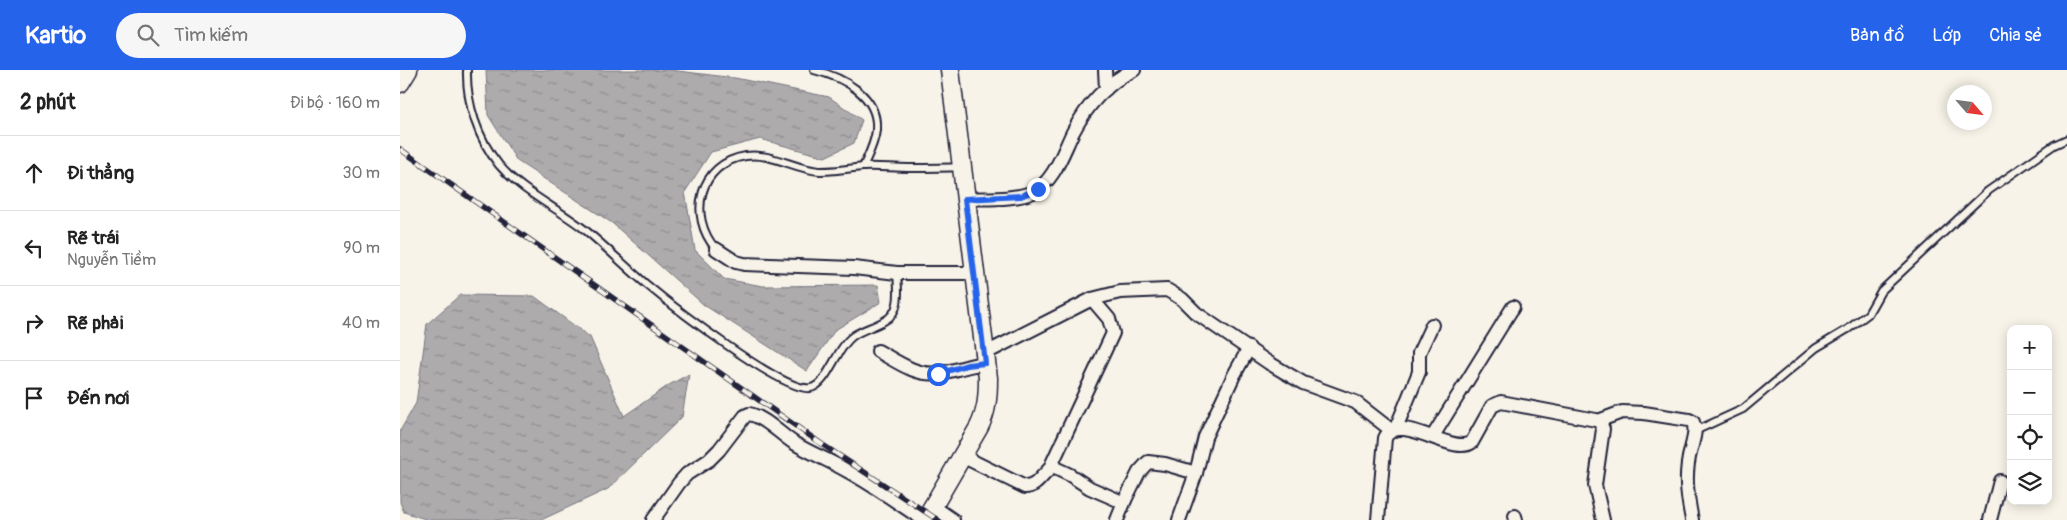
<!DOCTYPE html>
<html lang="vi">
<meta charset="utf-8">
<style>
:root{--surface:#fff;--page:#f6f6f6;--text:#222;--muted:#767676;--line:#e0e0e0;--accent:#2563eb}
body{margin:0;font-family:Pangolin,sans-serif;background:var(--page);color:var(--text)}
.controls{position:absolute;right:15px;bottom:15px;display:grid;overflow:hidden;border-radius:10px;box-shadow:0 2px 12px #0003}
.controls button{width:45px;height:45px;display:grid;place-items:center;padding:0;border:0;border-bottom:1px solid var(--line);background:var(--surface);color:var(--text);font:25px sans-serif}
.compass{position:absolute;left:1547px;top:15px;width:45px;height:45px;border-radius:50%;background:var(--surface);box-shadow:0 2px 12px #0003;rotate:118deg}
.stop{position:absolute;width:15px;height:15px;margin:-11px;border:4px solid #2563eb;border-radius:50%;background:#fff}
.stop.end{background:#2563eb;border-color:#fff;box-shadow:0 1px 5px #0008}
.list{margin:0;padding:0;list-style:none}
h2{display:flex;justify-content:space-between;align-items:center;height:65px;margin:0;padding:0 20px;font-size:21px}
h2 small{font-size:16px;font-weight:400;color:var(--muted)}
.list li{display:grid;grid-template-columns:32px 1fr auto;gap:15px;align-items:center;box-sizing:border-box;height:75px;padding:0 20px;border-top:1px solid var(--line)}
.list b{display:block;font-size:19px;white-space:nowrap}
.list p{margin:0;font-size:16px;white-space:nowrap;color:var(--muted)}
.list em{font-size:16px;font-style:normal;color:var(--muted)}
.icon{flex:none;width:28px;height:28px;fill:none;stroke:currentColor;stroke-width:2;stroke-linecap:round;stroke-linejoin:round}
.map{position:relative;flex:none;width:1667px;height:450px;overflow:hidden}
header{display:flex;align-items:center;gap:30px;box-sizing:border-box;height:70px;padding:0 25px;background:var(--accent);color:#fff}
header strong{font-size:24px}
nav{display:flex;gap:28px;margin-inline-start:auto;font-size:18px}
.search{width:350px;height:45px;background:var(--page);display:flex;align-items:center;gap:12px;box-sizing:border-box;padding:0 18px;border-radius:28px;color:var(--muted);font-size:19px}
main{display:flex}
aside{flex:1;background:var(--surface)}
.map>svg:first-child{display:block}
.water{fill:url(#water-ripples);stroke:#76747f}
.lines{fill:none;stroke-linecap:round;stroke-linejoin:round}
.lane-casing{stroke:#22223b;stroke-width:10}
.street-casing{stroke:#22223b;stroke-width:16}
.secondary-casing{stroke:#22223b;stroke-width:21}
.lane{stroke:#f7f3e8;stroke-width:6}
.street{stroke:#f7f3e8;stroke-width:12}
.secondary{stroke:#f7f3e8;stroke-width:18}
.rail-casing{stroke:#22223b;stroke-width:5.5}
.rail{stroke:#f7f3e8;stroke-width:4;stroke-dasharray:11;stroke-linecap:butt}
.route{stroke:#2563eb;stroke-width:6}
</style>
<header>
<strong>Kartio</strong>
<div class="search"><svg class="icon" aria-label="search" viewBox="0 0 24 24"><circle cx="10" cy="10" r="6"/><path d="M15 15l6 6"/></svg>Tìm kiếm</div>
<nav><a>Bản đồ</a><a>Lớp</a><a>Chia sẻ</a></nav>
</header>
<main>
<aside>
<h2>2 phút<small>Đi bộ · 160 m</small></h2>
<ul class="list">
<li><svg class="icon" aria-label="ahead" viewBox="0 0 24 24"><path d="M12 20V5M6 11l6-6 6 6"/></svg><div><b>Đi thẳng</b></div><em>30 m</em></li>
<li><svg class="icon" aria-label="left" viewBox="0 0 24 24"><path d="M17 20v-9H6M10 6l-5 5 5 5"/></svg><div><b>Rẽ trái</b><p>Nguyễn Tiềm</p></div><em>90 m</em></li>
<li><svg class="icon" aria-label="right" viewBox="0 0 24 24"><path d="M7 20v-9h11M14 6l5 5-5 5"/></svg><div><b>Rẽ phải</b></div><em>40 m</em></li>
<li><svg class="icon" aria-label="arrive" viewBox="0 0 24 24"><path d="M6 21V4h12l-3 4 3 4H6"/></svg><div><b>Đến nơi</b></div></li>
</ul>
</aside>
<div class="map">
<svg width="1667" height="450" viewBox="0 0 1667 450">
<defs>
<pattern id="water-ripples" width="26" height="14" patternUnits="userSpaceOnUse" patternTransform="scale(1.25)"><rect width="26" height="14" fill="#aeabad"/><path d="M2 4q2-2 4 0t4 0M15 11q2-2 4 0t4 0" fill="none" stroke="#8d8b8e"/></pattern>
</defs>
<rect width="100%" height="100%" fill="#f7f3e8"/>
<filter id="ink" filterUnits="userSpaceOnUse"><feTurbulence type="fractalNoise" baseFrequency=".02" numOctaves="2"/><feDisplacementMap in="SourceGraphic" scale="10" xChannelSelector="R" yChannelSelector="G"/><feConvolveMatrix kernelMatrix="1 2 1 2 8 2 1 2 1" color-interpolation-filters="sRGB"/></filter>
<g filter="url(#ink)">
<!-- water -->
<g class="water">
<path d="M86,0h184l65,8 94,19 33,23 -8,23 -29,14 -65,-18 -49,13 -26,40 10,58 29,29 39,7 115,-1 3,17 -46,28 -28,41 -103,-66 -92,-82 -95,-62 -29,-46z"/>
<path d="M60,225l74,1 56,41 34,79 45,-31 20,-11 -7,43 -74,72 -67,31h-113l-24,-8 -4,-10v-71l16,-28 11,-79z"/>
</g>
<g class="lines">
<!-- lane casing -->
<g class="lane-casing">
<g id="lane">
<path d="M67,0c-1,33 11,69 32,95 23,27 57,42 85,64 21,17 41,37 62,55 24,20 139,110 165,104 17,-4 25,-40 42,-52 10,-7 21,-9 31,-15 18,-9 14,-31 13,-48"/>
<path d="M414,0c28,7 65,25 62,60 -1,13 -8,26 -13,37"/>
<path d="M316,179c-29,-33 -17,-86 30,-93 25,-4 50,14 74,15 15,0 28,-2 42,-4 15,-1 31,1 46,1 17,0 35,0 53,-1"/>
<path d="M1295,361l48,-22 73,-61 32,-19 20,-15 13,-23 107,-100 66,-46 13,-6"/>
</g>
</g>
<!-- street casing -->
<g class="street-casing">
<g id="street">
<path d="M705,0l1,19"/>
<path d="M565,129c19,-1 51,1 68,-7 21,-10 30,-40 40,-60 13,-25 34,-50 61,-62"/>
<path d="M316,179l20,13 8,2 110,4 43,5h78"/>
<path d="M478,281c18,10 39,26 61,22 16,-2 30,-8 46,-10"/>
<path d="M584,284l108,-55 28,-7 47,-2 15,9 14,14 73,50 34,20 52,19 36,28"/>
<path d="M1198,351l24,-9 22,1 45,7 4,2c4,9 0,18 -2,27 -7,25 -4,46 1,71"/>
<path d="M996,358l23,-56v-19l13,-28"/>
<path d="M1033,366l80,-129"/>
<path d="M562,386l63,31c13,0 17,-14 28,-20l17,8 20,13 30,13 5,-1 14,-28 9,-10 17,2 31,9"/>
<path d="M649,400l64,-137 -4,-14 -17,-20"/>
<path d="M534,437l19,13"/>
<path d="M1115,446l1,4"/>
<path d="M253,450l26,-37 8,-9 22,-14 10,-10 26,-34 4,-2c16,3 31,20 45,29 18,11 37,18 55,29 26,14 50,32 75,48"/>
<path d="M717,450l8,-20"/>
<path d="M779,450l17,-47 9,-36 29,-62 15,-27"/>
<path d="M978,450l7,-82c13,-28 69,19 87,4l20,-36 9,-4 95,18 4,2 3,7 -8,56 8,35"/>
<path d="M1590,450l10,-39"/>
</g>
</g>
<!-- secondary casing -->
<g class="secondary-casing">
<g id="secondary">
<path d="M0,13l8,-13"/>
<path d="M525,450l54,-93c8,-16 9,-31 9,-49l-38,-308"/>
</g>
</g>
<!-- lane -->
<use href="#lane" class="lane"/>
<!-- street -->
<use href="#street" class="street"/>
<!-- secondary -->
<use href="#secondary" class="secondary"/>
<!-- rail casing -->
<g class="rail-casing">
<path id="rail" d="M0,79l423,296 115,75"/>
</g>
<!-- rail -->
<use href="#rail" class="rail"/>
</g>
</g>
<g class="lines" filter="url(#ink)">
<!-- route -->
<path class="route" d="M538,304l29,-9 18,-2 -20,-164 56,-3 17,-7"/>
</g>
</svg>
<div class="controls">
<button>+</button>
<button>−</button>
<button><svg class="icon" aria-label="locate" viewBox="0 0 24 24"><circle cx="12" cy="12" r="6"/><path d="M12 2v4M12 18v4M2 12h4M18 12h4"/></svg></button>
<button><svg class="icon" aria-label="layers" viewBox="0 0 24 24"><path d="M12 4l9 5-9 5-9-5zM3 14l9 5 9-5"/></svg></button>
</div>
<svg class="compass" viewBox="-18 -18 36 36"><path d="M0-13l5 13h-10z" fill="#e53935"/><path d="M0 13l5-13h-10z" fill="#767676"/></svg>
<div class="stop" style="left:538px;top:304px"></div>
<div class="stop end" style="left:638px;top:119px"></div>
</div>
</main>
